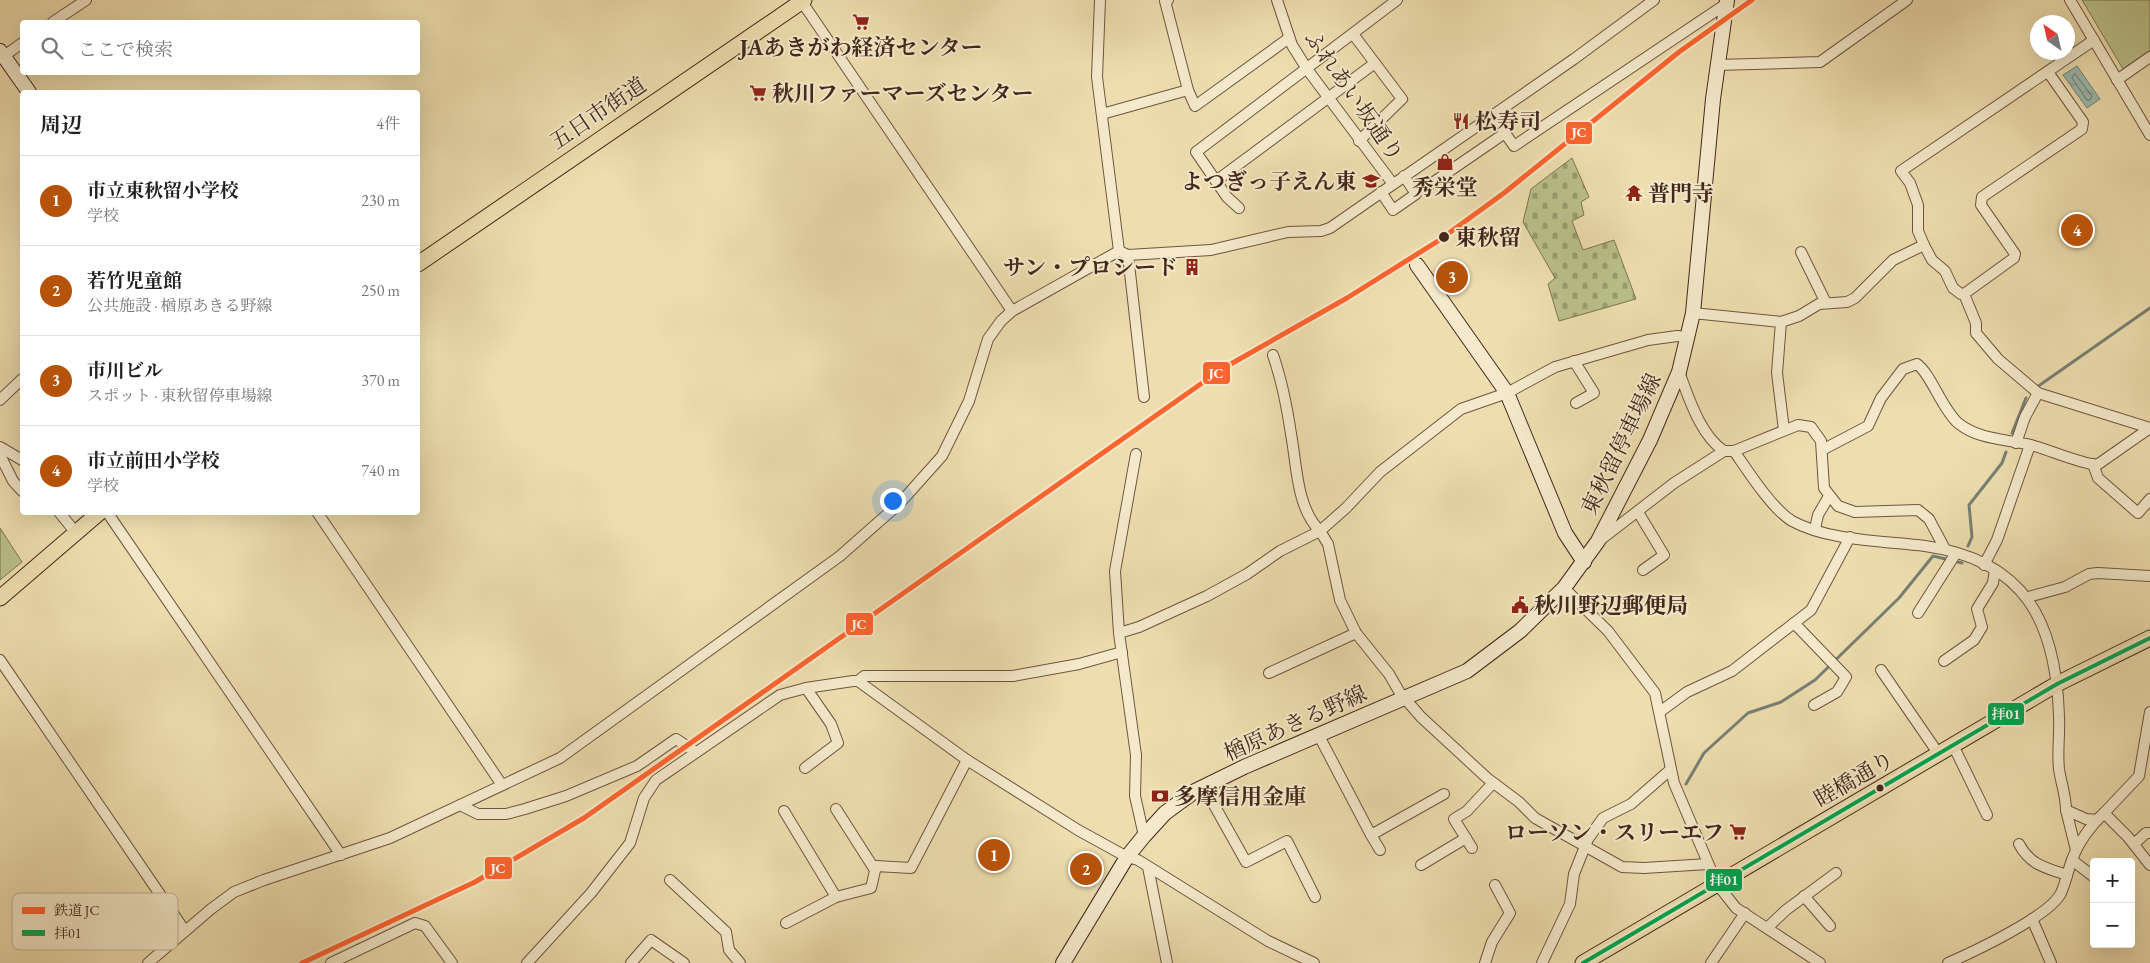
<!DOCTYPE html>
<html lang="ja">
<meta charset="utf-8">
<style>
:root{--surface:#fff;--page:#f6f6f6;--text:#222;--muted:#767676;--line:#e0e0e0;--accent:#b45309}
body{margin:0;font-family:"EB Garamond","Noto Serif JP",serif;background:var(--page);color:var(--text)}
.controls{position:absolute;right:15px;bottom:15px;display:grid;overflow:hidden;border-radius:5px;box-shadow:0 5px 20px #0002}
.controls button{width:45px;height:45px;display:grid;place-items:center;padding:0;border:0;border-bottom:1px solid var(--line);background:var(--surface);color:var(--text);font:25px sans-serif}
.compass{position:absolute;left:2030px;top:15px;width:45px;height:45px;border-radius:50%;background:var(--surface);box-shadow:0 5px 20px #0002;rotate:326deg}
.you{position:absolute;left:892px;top:500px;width:18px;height:18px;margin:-12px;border:4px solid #fff;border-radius:50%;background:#1a73e8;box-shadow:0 0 0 8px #1a73e833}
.badge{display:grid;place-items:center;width:32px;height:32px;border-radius:50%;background:var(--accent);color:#fff;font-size:16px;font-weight:700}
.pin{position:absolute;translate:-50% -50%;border:2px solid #fff;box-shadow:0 1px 5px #0006}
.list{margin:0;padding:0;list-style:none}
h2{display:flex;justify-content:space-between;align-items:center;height:65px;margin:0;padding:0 20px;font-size:21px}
h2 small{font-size:16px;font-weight:400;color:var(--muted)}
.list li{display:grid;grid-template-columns:32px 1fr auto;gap:15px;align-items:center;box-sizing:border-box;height:90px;padding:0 20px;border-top:1px solid var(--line)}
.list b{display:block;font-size:19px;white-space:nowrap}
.list p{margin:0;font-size:16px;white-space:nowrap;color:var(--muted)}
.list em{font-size:16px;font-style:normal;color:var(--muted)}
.icon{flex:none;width:28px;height:28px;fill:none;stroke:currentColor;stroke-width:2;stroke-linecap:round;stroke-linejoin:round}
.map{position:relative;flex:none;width:2150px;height:963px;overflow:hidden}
.search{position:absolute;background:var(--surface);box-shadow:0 5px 20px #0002;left:20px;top:20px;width:400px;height:55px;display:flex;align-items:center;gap:12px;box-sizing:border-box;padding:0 18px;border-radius:5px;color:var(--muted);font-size:19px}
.panel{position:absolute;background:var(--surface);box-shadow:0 5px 20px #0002;left:20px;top:90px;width:400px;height:425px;border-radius:5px}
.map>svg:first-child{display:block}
.cemetery{fill:url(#cemetery-stones);stroke:#7e7454}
.park{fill:#bac18a;stroke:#7e7454}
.water{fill:url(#water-ripples);stroke:#778075}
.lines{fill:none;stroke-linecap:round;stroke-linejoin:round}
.shore{stroke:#6e7166;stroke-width:1}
.stream{stroke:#778075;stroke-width:3}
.street-casing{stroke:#6d5542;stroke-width:12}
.secondary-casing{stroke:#42271d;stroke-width:16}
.primary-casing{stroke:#42271d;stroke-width:17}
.street{stroke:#f4eacb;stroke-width:10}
.secondary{stroke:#f4eacb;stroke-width:14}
.primary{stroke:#eedeaf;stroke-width:15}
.bus-1-casing{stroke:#f4eacb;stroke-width:8}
.bus-1{stroke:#00a651;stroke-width:4}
.rail-1-casing{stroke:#f4eacb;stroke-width:9}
.rail-1{stroke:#fe642e;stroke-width:5}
.stop-dot{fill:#42271d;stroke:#f4eacb;stroke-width:2}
.labels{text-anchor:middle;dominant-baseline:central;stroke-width:4;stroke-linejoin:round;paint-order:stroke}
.poi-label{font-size:22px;font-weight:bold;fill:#42271d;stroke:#f4eacb;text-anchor:start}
.street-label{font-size:22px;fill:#42271d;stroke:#f4eacb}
.stop-label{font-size:22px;font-weight:bold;fill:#42271d;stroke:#f4eacb;text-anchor:start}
.key{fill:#f4eacb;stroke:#bfb097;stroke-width:1}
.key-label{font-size:14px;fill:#42271d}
.line-badge{stroke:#f4eacb;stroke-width:2}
.badge-label{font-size:14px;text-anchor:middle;font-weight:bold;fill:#fff}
</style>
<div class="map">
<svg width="2150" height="963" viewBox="0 0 2150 963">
<defs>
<pattern id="cemetery-stones" width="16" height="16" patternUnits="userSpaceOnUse" patternTransform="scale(1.25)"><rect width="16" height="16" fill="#bac18a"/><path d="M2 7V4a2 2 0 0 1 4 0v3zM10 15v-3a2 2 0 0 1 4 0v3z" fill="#999d70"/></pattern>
<pattern id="water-ripples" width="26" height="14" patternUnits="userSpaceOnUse" patternTransform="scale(1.25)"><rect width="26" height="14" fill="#9abbb0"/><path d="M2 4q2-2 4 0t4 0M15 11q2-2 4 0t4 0" fill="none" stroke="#7f988f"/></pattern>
</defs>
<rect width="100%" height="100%" fill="#eedeaf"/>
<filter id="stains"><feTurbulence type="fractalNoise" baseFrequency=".004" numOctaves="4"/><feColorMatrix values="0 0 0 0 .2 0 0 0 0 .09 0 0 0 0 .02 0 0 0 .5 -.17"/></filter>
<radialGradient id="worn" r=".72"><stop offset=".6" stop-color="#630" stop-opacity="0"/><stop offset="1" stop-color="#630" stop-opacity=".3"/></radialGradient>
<!-- cemetery -->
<path class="cemetery" d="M1572,158l17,39 -8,5 3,13 -12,6 11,29 31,-10 22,59 -77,22 -11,-37 7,-6 -32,-56 8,-33z"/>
<!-- park -->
<g class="park">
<path d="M2082,0h68v50l-27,19z"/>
<path d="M0,528l22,34 -22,18z"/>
</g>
<!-- water -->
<path class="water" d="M2077,66l23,33 -13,9 -24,-33z"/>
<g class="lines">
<!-- shore -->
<path class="shore" d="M2075,74l17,22 -2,4h-3l-15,-22z"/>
<!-- stream -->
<g class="stream">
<path d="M2037,387l113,-79"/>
<path d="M2012,433l14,-35"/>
<path d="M1968,546l4,-9 -3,-32 33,-42 4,-11"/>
<path d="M1686,784l18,-31 44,-40 33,-11 34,-22 84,-82 34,-42 29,7"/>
</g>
<!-- street casing -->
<g class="street-casing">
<g id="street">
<path d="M1100,0l-3,77 22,174"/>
<path d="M1168,0l-3,1 23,89 7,16 94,-68"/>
<path d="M1277,0l15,45 15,24 86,115"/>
<path d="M2070,0l80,135"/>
<path d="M802,2l210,309"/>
<path d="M53,22l33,-22"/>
<path d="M1353,34l49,65 -43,42"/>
<path d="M2094,40l-193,131 9,12 8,22v26l6,14 8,15 13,11 8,17 8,6h3l12,29v10l22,26 40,34 112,35"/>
<path d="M4,56l18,-13"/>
<path d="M1717,65l103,-3 87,-62"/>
<path d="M2117,80l33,-23"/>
<path d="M1102,114l86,-24"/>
<path d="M1505,133l9,13 212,-142"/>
<path d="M1216,181l159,-118"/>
<path d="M1414,191l11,-3 80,-55 -12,-18"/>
<path d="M1381,192l12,18 23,-16 -12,-18"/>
<path d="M1239,208l-12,-11 -31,-45 201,-152"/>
<path d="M1801,252l25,51"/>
<path d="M1128,255l16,142"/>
<path d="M1964,294l50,-36 1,-4 -34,-49 1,-8 100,-68 1,-7 -35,-50"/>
<path d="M1693,313l88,9 18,-6 20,-12 28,-2 8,-4 38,-38 31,-15"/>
<path d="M1781,322l-4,51 7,57"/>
<path d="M1688,337l-11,-1 -29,4 -93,27 -48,26 -46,16 -81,63 -34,36 -26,23 8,13 12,56 16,33 33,41 11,19 21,24 66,61 32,24 16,16 87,49 22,1 64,-4"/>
<path d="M1574,361l20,32 -18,10"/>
<path d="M1679,372c10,26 21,63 45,79h10c14,20 38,58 58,70 36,20 93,20 133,25 101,14 131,77 134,170 1,18 -2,36 0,53 2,14 7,27 7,41l20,9 11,1"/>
<path d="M0,400l22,-21"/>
<path d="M2016,443l9,-26 13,-24"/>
<path d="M0,447l22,13"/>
<path d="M1822,450l46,-24 13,-28 22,-29 14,-5c14,10 25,45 41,59 21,17 48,16 73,22 22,6 44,17 66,20l53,-37"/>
<path d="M1734,451l64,-26 13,2 10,14 3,47 14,18 17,6 63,-2 11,9 16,30"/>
<path d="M1136,454l-21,117 4,62 20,-6 68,-31 40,-22 33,-23 40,-20c-24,-24 -23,-66 -29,-97 -4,-27 -9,-53 -18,-79"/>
<path d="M0,455l13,26 9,10"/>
<path d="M2093,464l5,14 40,35 12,-14"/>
<path d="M59,512l17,21"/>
<path d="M107,512l234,343"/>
<path d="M317,512l185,273"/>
<path d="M1638,512l26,43 -21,15"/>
<path d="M1815,529l3,-14 11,-19"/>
<path d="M1599,541l75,-58 50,-32"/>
<path d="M1984,565l13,-25 33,-95"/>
<path d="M1564,588l44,43 47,62 19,90 43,101 19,24 84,55"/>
<path d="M2028,597l37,-10 24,-13 9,-1 52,3"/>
<path d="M1918,613l38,-60"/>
<path d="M1794,623l52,54 -9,15 -23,13"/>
<path d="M1119,633l17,122 -1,41 9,40"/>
<path d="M0,660l185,271"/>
<path d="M1944,661l30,-21 8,-13 -5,-18 16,-26 2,-13"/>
<path d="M1881,670l57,83"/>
<path d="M1269,673l87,-40"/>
<path d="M858,681l6,-5h149l66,-12 43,-12"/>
<path d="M1661,711l26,-19 45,-21 79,-61 39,-73"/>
<path d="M1318,734l53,101 73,-41"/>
<path d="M1953,745l34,70"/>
<path d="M805,768l33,-25 -7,-19 -25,-36"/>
<path d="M1204,787l42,75 41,-21 28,56"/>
<path d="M460,805l18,9h28l19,-5 41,-13 71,-30 39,-27 20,13"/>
<path d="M836,809l39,61"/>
<path d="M2066,810l10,40"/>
<path d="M784,811l52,86"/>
<path d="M2104,813l35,-37 11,-64"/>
<path d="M1371,835l9,15"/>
<path d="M2019,844c11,21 27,24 48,31"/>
<path d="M2134,844l12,-11h4"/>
<path d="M1472,848l-18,-29 13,-8 26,-28"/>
<path d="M2072,860l22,17"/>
<path d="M1421,865l45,-27"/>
<path d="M1148,867l19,96"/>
<path d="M670,880l56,52 3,18 11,13"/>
<path d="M1804,896l26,30"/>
<path d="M2032,919l19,44"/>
<path d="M786,923l50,-26 35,-9 5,-22 35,2 56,-108"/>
<path d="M1767,928l19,-18 50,-37"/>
<path d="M148,963l63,-54 23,-17 30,-12 126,-42 170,-80 280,-202 60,-53 42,-47 27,-55 19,-62 13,-18 11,-10 107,-60 9,4 83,-5 77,-18 33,-1 9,-3 244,-169 80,-59"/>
<path d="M331,963l84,-40 10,3 27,37"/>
<path d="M527,963l64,-70 39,-50 14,-45 12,-18 124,-85 26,-7 47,-7h5l109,79 111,70 49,27 11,3 130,81 46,22"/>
<path d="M631,963l20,-23 33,23"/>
<path d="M1485,963l7,-21 18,-29 -15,-28"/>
<path d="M1542,963l28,-59 4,-30 14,-35 15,-21 28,-14 39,-34"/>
<path d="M1711,963l34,-50"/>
<path d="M1948,963c25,-11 102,-47 113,-70 5,-11 7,-23 11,-33 6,-17 19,-35 32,-47l24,24 22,28"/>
</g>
</g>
<!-- secondary casing -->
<g class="secondary-casing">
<g id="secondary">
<path d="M0,51l29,41"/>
<path d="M1417,265l90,128 58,140 19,29"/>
<path d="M1063,963l64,-106 17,-21 21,-23 30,-22 49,-24 223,-96 53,-40 44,-43 34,-47 52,-101 29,-68 14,-59 20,-214 14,-99"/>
</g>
</g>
<!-- primary casing -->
<g class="primary-casing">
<g id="primary">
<path d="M418,264l386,-264"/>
<path d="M0,598l100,-86"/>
<path d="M1583,963l474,-279 93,-46"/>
</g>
</g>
<!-- street -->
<use href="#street" class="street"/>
<!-- secondary -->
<use href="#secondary" class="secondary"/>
<!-- primary -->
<use href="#primary" class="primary"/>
<!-- bus-1 casing -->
<g class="bus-1-casing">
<path id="bus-1" d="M1583,963l474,-279 93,-46"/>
</g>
<!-- bus-1 -->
<use href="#bus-1" class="bus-1"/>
<!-- rail-1 casing -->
<g class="rail-1-casing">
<path id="rail-1" d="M302,963l173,-81 109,-64 638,-449 125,-71 91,-57 66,-48 175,-141 73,-52"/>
</g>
<!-- rail-1 -->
<use href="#rail-1" class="rail-1"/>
</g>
<!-- icons -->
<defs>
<g id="supermarket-bare" transform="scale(1.35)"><path d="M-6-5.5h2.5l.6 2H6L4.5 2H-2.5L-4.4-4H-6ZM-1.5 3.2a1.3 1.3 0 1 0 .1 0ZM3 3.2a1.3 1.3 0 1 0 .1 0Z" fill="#8f2418" stroke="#f4eacb" stroke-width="2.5" paint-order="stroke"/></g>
<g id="restaurant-bare" transform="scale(1.35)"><path d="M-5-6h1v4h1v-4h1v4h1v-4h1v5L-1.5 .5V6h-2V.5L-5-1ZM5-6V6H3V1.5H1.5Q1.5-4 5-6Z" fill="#8f2418" stroke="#f4eacb" stroke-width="2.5" paint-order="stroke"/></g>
<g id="shop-bare" transform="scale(1.35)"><path d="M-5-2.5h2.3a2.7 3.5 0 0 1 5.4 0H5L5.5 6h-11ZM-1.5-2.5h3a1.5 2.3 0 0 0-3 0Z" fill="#8f2418" stroke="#f4eacb" stroke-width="2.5" paint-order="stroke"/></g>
<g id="school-bare" transform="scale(1.35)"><path d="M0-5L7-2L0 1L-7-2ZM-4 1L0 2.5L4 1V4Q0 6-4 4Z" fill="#8f2418" stroke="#f4eacb" stroke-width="2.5" paint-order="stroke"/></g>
<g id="temple-bare" transform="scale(1.35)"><path d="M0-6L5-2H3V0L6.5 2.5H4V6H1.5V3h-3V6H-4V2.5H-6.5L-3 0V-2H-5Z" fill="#8f2418" stroke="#f4eacb" stroke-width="2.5" paint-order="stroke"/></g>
<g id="building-bare" transform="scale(1.35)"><path d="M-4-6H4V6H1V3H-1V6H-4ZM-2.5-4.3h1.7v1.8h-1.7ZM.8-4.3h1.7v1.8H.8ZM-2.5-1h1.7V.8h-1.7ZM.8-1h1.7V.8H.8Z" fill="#8f2418" stroke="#f4eacb" stroke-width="2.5" paint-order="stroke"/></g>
<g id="civic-bare" transform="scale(1.35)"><path d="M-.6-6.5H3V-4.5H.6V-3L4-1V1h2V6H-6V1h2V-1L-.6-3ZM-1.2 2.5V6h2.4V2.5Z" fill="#8f2418" stroke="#f4eacb" stroke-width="2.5" paint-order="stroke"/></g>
<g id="bank-bare" transform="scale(1.35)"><path d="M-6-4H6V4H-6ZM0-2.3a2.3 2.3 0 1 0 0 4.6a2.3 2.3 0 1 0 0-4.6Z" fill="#8f2418" stroke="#f4eacb" stroke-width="2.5" paint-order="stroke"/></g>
</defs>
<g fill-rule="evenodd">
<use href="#supermarket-bare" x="861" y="22"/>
<use href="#supermarket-bare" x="758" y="93"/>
<use href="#restaurant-bare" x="1461" y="121"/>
<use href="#shop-bare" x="1445" y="162"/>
<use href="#school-bare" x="1371" y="181"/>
<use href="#temple-bare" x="1634" y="193"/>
<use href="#building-bare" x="1192" y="267"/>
<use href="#civic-bare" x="1520" y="605"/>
<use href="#bank-bare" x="1160" y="796"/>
<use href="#supermarket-bare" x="1738" y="832"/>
</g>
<!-- markers -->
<g class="stop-dot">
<circle cx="1444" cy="237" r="6"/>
<circle cx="1880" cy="788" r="4.5"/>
</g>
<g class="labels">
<!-- poi labels -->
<g class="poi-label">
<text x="861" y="47" text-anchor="middle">JAあきがわ経済センター</text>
<text x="772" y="93">秋川ファーマーズセンター</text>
<text x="1475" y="121">松寿司</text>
<text x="1357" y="181" text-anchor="end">よつぎっ⼦えん東</text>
<text x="1445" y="187" text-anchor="middle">秀栄堂</text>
<text x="1648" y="193">普門寺</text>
<text x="1178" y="267" text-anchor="end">サン・プロシード</text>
<text x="1534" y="605">秋川野辺郵便局</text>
<text x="1174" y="796">多摩信用金庫</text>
<text x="1724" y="832" text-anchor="end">ローソン・スリーエフ</text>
</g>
<!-- street labels -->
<g class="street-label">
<text transform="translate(1354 96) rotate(55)">ふれあい坂通り</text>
<text transform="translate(598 113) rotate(-34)">五日市街道</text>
<text transform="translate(1621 444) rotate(-64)">東秋留停車場線</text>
<text transform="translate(1295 723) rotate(-24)">楢原あきる野線</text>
<text transform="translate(1854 779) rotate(-30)">睦橋通り</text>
</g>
<!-- stop labels -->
<g class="stop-label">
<text x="1455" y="237">東秋留</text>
</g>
</g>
<!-- legend -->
<rect x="12" y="893" width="166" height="57" rx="8" class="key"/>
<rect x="22" y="907" width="23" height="7" fill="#fe642e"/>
<rect x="22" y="930" width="23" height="6" fill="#00a651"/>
<g class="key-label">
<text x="54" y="915">鉄道 JC</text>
<text x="54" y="938">拝01</text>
</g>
<g class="line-badge">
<rect x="1565" y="121" width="28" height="24" rx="5" fill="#fe642e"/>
<rect x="1202" y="361" width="29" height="24" rx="5" fill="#fe642e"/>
<rect x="845" y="612" width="29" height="24" rx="5" fill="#fe642e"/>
<rect x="1987" y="702" width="38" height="24" rx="5" fill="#00a651"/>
<rect x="484" y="856" width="29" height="24" rx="5" fill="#fe642e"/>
<rect x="1705" y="868" width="38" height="24" rx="5" fill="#00a651"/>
</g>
<g class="badge-label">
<text x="1579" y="137">JC</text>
<text x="1216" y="378">JC</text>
<text x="859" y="629">JC</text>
<text x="2006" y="719">拝01</text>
<text x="498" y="873">JC</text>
<text x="1724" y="885">拝01</text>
</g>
<rect width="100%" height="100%" filter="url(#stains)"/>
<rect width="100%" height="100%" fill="url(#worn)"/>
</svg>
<div class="controls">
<button>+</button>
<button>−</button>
</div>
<svg class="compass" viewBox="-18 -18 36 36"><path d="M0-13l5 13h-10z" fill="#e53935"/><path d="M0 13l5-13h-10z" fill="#767676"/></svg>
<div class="you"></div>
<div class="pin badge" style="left:994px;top:855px">1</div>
<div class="pin badge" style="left:1086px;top:869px">2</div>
<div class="pin badge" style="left:1452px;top:277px">3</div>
<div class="pin badge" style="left:2077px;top:230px">4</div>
<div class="search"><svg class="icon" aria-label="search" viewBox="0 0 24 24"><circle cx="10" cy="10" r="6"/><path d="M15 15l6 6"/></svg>ここで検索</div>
<section class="panel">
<h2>周辺<small>4件</small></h2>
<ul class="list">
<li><span class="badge">1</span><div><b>市立東秋留小学校</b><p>学校</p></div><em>230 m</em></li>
<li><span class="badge">2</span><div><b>若竹児童館</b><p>公共施設 · 楢原あきる野線</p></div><em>250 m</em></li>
<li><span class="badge">3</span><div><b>市川ビル</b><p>スポット · 東秋留停車場線</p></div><em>370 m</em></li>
<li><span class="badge">4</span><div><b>市立前田小学校</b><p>学校</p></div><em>740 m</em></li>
</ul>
</section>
</div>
